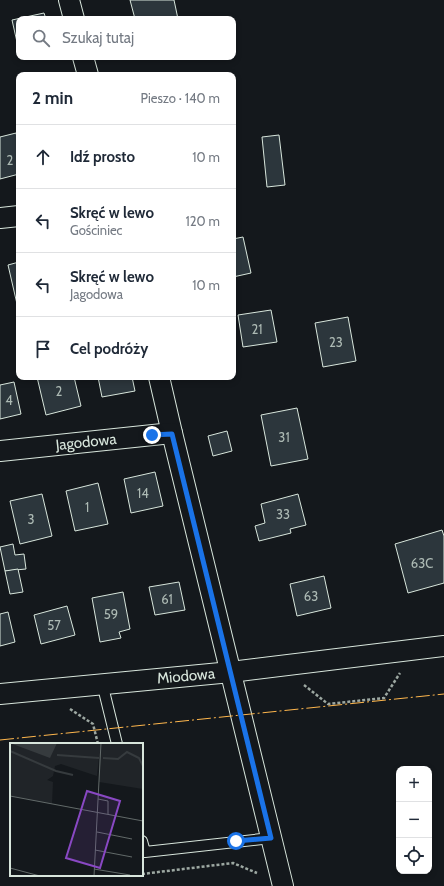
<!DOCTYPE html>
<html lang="pl">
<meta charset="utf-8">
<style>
:root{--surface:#fff;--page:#f6f6f7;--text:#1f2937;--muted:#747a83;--line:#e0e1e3}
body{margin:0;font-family:Cabin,sans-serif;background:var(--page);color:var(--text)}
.controls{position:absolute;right:12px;bottom:12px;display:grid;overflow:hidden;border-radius:8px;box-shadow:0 2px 6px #0003}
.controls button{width:36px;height:36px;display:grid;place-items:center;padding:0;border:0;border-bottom:1px solid var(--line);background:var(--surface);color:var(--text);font:20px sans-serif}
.stop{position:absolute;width:12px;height:12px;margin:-9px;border:3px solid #1a73e8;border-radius:50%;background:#fff}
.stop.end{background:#1a73e8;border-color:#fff;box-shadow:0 1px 4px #0008}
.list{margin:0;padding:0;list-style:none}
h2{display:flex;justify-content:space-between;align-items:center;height:52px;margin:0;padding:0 16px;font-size:17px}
h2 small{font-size:13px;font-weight:400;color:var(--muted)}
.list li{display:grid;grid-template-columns:26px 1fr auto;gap:12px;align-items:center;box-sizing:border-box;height:64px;padding:0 16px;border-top:1px solid var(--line)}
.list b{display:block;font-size:15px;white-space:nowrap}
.list p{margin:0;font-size:13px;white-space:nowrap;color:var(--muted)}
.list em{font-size:13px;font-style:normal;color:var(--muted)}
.icon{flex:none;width:22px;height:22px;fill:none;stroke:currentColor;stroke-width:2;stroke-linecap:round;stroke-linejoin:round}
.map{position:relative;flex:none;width:444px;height:886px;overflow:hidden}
.search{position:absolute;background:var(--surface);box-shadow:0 2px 6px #0003;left:16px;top:16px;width:220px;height:44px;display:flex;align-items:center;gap:10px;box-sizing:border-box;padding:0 14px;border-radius:8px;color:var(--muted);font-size:15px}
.panel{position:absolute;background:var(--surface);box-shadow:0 2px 6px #0003;left:16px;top:72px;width:220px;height:308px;border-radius:8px}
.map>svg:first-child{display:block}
.building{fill:#2c363c;stroke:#d8e6dc}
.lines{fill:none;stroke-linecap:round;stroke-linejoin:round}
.service-casing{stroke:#d8e6dc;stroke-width:12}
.minor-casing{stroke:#d8e6dc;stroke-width:22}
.path{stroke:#9da8a2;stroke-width:2.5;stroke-dasharray:3 2;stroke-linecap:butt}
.service{stroke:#14181c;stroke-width:10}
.minor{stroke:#14181c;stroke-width:20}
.power{stroke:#ffb74d;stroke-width:1;stroke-dasharray:14 3 2 3;stroke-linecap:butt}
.route{stroke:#1a73e8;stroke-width:5}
.labels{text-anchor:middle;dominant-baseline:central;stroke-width:3;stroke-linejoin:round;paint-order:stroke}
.number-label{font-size:13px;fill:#adbab4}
.street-label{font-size:15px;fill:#d8e6dc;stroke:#14181c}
.inset-river{fill:none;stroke:#363b3e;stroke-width:2}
.inset-road{fill:none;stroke:#626a69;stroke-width:1}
.view{fill:#8948c3;fill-opacity:0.15;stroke:#8948c3;stroke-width:2}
.inset-edge{fill:none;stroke:#d8e6dc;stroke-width:2}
</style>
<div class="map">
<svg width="444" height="886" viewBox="0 0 444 886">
<rect width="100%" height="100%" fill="#14181c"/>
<!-- building -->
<g class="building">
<path d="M130,0h44l4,19h-43z"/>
<path d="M44,13l2,6h-27v32l-7,-31z"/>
<path d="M16,133l3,12v29l-19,5v-42z"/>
<path d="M279,135l6,50 -18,2 -5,-50z"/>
<path d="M243,237l8,36 -18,4v-38z"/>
<path d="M19,262v41l-2,1 -9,-39z"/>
<path d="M271,310l6,32 -34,5 -5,-32z"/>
<path d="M348,317l8,44 -33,6 -8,-44z"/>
<path d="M37,377h37l7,29 -35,9z"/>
<path d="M98,377h34l3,14 -33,6z"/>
<path d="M14,382l7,32 -21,5v-34z"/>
<path d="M297,408l11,51 -37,7 -10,-51z"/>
<path d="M227,431l5,20 -19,5 -5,-20z"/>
<path d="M155,472l8,34 -32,7 -7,-34z"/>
<path d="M98,483l10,41 -33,7 -9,-40z"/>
<path d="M42,494l10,42 -32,8 -10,-43z"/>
<path d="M298,494l8,31 -16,4 1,4 -32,8 -4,-15 10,-3 -4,-19z"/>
<path d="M442,530l2,6v47l-36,10 -13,-49z"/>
<path d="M13,544l2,11 9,-1 2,15 -21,2 -5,-24z"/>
<path d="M18,569l5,23 -13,2 -5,-23z"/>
<path d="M324,576l7,32 -34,8 -7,-32z"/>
<path d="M179,582l6,28 -30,5 -6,-28z"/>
<path d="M123,592l7,37 -11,3 2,6 -21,4 -8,-44z"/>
<path d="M67,606l8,29 -34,9 -7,-29z"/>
<path d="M8,612l7,30 -15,4v-32z"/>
</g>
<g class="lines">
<!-- service casing -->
<g class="service-casing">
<g id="service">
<path d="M102,683l15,61"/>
<path d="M142,841l3,11 126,-14"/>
</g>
</g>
<!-- minor casing -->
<g class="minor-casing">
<g id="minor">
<path d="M69,0l5,19"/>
<path d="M83,57l5,18"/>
<path d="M0,218l19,-2"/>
<path d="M159,377l13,56 111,453"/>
<path d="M0,451l172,-18"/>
<path d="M0,694l231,-22 213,-26"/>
</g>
</g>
<!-- path -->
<g class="path">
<path d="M304,685l24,19 56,-6 16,-25"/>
<path d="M70,709l23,15 5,20"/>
<path d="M142,874l91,-11 24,10"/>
</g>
<!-- service -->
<use href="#service" class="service"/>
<!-- minor -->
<use href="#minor" class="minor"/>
<!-- power -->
<path class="power" d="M0,740l444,-46"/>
</g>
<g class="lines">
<!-- route -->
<path class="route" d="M152,435l20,-1 99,404 -35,3"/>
</g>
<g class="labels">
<!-- number labels -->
<g class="number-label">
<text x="10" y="160">2</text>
<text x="257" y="329">21</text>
<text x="336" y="342">23</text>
<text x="59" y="391">2</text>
<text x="9" y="400">4</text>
<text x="284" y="437">31</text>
<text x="143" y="493">14</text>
<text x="87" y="507">1</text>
<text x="283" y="514">33</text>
<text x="31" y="519">3</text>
<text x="422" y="563">63C</text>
<text x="311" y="596">63</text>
<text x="167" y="599">61</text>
<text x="111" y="614">59</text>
<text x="54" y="625">57</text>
</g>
<!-- street labels -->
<g class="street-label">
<text transform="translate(86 442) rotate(-6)">Jagodowa</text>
<text transform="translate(186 676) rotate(-5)">Miodowa</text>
</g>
</g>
<!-- overview -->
<g transform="translate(10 743)">
<rect width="133" height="133" fill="#14181c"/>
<path d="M0,0h133v46l-44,-7v-25l-2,19 -36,-12 -6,2 -2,10 -6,4 6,2 -1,22 -42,-8z" fill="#202428"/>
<path d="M0,0h47l-7,15z" fill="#363b3e"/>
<path class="inset-river" d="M0,8l46,20 17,4M47,12l42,3M93,15l15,1 9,-7 12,6 4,8"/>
<path class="inset-road" d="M0,53l133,25M88,56l10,2v13M87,89l35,7M85,107l37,7M0,125l30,8M84,126l36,6M84,133l7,-133"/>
<path class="view" d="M77,48l33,10 -20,67 -34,-10z"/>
<rect width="133" height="133" class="inset-edge"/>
</g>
</svg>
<div class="controls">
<button>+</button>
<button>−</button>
<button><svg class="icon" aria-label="locate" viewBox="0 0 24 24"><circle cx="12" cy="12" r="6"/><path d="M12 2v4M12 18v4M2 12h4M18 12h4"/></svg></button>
</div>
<div class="stop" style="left:236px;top:841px"></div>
<div class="stop end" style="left:152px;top:435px"></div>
<div class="search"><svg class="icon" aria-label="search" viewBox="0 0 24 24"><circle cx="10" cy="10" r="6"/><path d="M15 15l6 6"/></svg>Szukaj tutaj</div>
<section class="panel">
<h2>2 min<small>Pieszo · 140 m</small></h2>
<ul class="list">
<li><svg class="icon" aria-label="ahead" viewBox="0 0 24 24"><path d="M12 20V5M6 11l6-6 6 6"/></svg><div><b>Idź prosto</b></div><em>10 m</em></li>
<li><svg class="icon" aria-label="left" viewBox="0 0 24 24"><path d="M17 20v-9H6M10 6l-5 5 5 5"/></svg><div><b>Skręć w lewo</b><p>Gościniec</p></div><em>120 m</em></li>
<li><svg class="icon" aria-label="left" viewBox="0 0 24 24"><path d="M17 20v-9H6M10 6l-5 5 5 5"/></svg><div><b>Skręć w lewo</b><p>Jagodowa</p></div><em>10 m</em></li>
<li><svg class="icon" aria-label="arrive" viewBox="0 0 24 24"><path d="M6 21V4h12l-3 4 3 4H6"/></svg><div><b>Cel podróży</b></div></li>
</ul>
</section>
</div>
